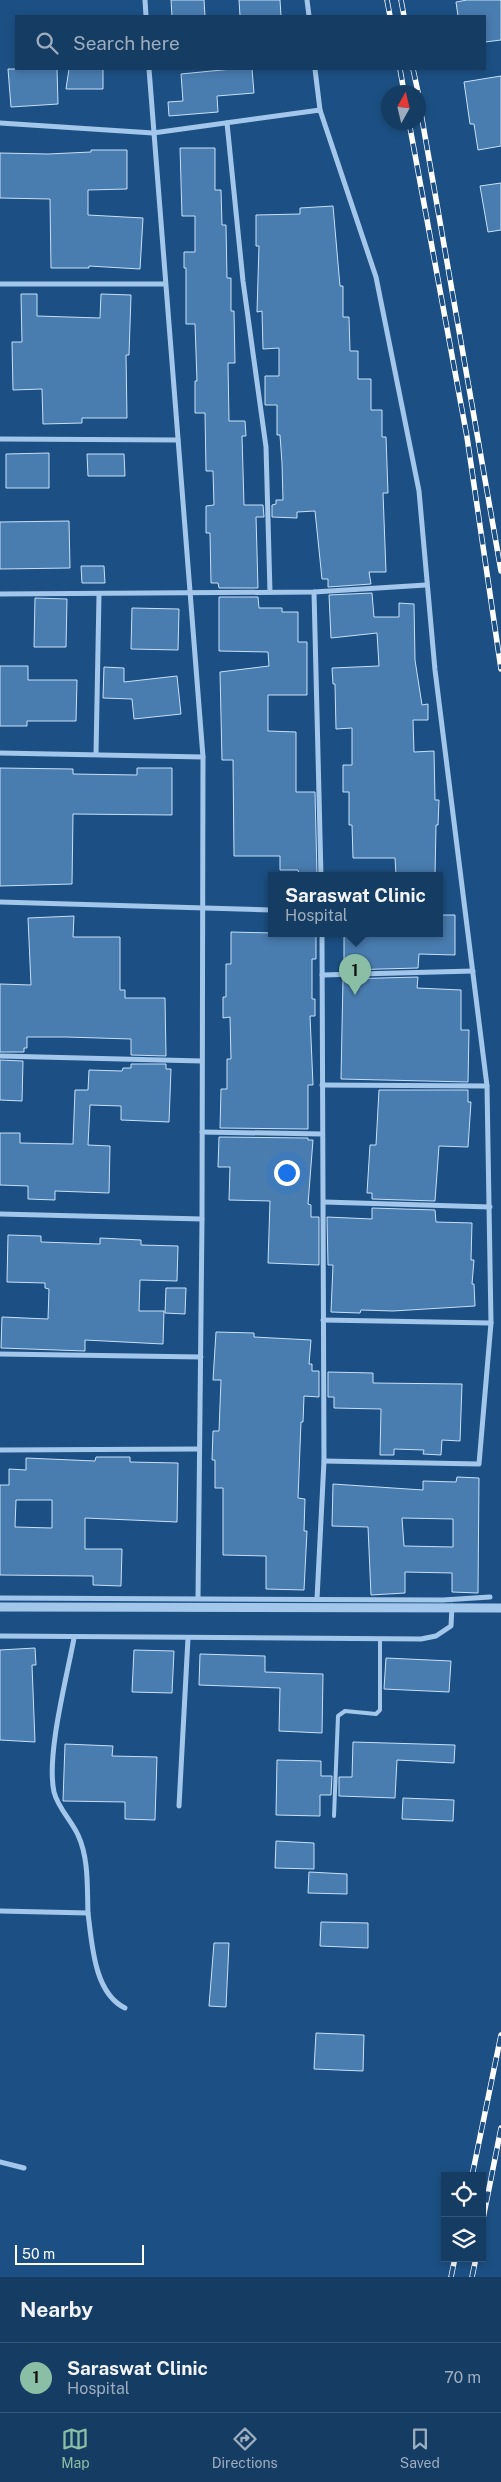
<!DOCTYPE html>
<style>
:root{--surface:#153c63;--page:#22476c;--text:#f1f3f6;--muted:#9dadbe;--line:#345678;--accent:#8abfa5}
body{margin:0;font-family:"Public Sans",sans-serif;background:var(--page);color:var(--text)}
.controls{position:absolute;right:15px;bottom:15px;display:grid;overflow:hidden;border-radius:0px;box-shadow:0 2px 8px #0003}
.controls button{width:45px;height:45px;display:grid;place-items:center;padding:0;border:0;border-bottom:1px solid var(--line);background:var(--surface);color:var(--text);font:25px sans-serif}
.compass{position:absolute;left:381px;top:85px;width:45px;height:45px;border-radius:50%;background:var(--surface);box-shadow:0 2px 8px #0003;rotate:8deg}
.scale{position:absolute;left:15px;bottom:12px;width:129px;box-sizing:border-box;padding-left:5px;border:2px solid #fff;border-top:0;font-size:14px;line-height:18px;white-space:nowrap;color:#fff;-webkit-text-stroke:4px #1c5084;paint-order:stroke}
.you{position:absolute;left:286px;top:1172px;width:18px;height:18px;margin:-12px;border:4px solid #fff;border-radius:50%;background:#1a73e8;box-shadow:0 0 0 8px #1a73e833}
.badge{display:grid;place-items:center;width:32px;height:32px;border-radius:50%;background:var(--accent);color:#111;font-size:16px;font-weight:700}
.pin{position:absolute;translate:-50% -41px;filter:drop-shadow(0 1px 2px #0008)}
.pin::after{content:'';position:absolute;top:26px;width:18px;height:15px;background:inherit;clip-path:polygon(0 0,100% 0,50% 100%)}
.popup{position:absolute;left:268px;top:872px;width:175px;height:65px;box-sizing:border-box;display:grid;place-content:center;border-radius:0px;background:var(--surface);filter:drop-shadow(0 1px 4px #0005);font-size:16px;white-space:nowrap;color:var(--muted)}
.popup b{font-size:19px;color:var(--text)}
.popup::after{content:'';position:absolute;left:50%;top:100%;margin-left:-10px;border:10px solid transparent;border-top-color:var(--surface)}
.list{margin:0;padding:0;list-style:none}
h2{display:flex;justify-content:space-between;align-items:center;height:65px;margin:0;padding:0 20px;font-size:21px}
h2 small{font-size:16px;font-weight:400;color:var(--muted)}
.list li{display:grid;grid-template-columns:32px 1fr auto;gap:15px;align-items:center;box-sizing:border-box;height:70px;padding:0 20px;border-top:1px solid var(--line)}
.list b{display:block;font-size:19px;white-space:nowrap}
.list p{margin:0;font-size:16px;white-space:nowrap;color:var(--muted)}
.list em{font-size:16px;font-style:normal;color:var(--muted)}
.icon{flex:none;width:28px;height:28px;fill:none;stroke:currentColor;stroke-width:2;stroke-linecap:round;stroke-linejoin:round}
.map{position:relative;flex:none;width:501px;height:2277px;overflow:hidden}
.search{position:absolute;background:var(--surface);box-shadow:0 2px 8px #0003;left:15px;right:15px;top:15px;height:55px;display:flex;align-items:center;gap:12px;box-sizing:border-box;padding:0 18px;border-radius:0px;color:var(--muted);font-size:19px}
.sheet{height:135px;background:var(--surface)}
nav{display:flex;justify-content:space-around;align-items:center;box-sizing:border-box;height:70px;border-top:1px solid var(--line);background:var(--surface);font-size:14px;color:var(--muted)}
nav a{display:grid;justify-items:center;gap:2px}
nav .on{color:var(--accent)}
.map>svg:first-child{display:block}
.building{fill:#497caf;stroke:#c7e0f8;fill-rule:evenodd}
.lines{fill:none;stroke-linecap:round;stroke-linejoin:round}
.service{stroke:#a2c7eb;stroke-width:4}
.minor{stroke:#a2c7eb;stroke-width:5}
.rail-casing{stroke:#fff;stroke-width:5.5}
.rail{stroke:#1c5084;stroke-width:4;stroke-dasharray:11;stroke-linecap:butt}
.tertiary-bridge{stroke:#a2c7eb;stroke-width:9}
</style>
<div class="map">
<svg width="501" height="2277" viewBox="0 0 501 2277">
<rect width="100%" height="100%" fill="#1c5084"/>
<!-- building -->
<g class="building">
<path d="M171,0h33l1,16h-33z"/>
<path d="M239,0h41l1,16h-41z"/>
<path d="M467,0h34v40l-16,2v-26h-27l-2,-14z"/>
<path d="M8,69h49l1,35 -47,3z"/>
<path d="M69,69h34v20h-37z"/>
<path d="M232,69h20l2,24 -37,3 1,16 -49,4 -1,-14 15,-1 -2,-27z"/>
<path d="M501,76v70l-23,4 -4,-26h-4l-6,-42z"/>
<path d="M180,148h35v42h6l1,35h4l1,53h4v33h3l1,52h-7l1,58h16l1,15h-4l2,69h19l1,12h-8l2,71h-39l-1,-5h-7l-1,-50h-4v-27l8,-1 -1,-34h-7l-1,-58h-10v-32h2l-2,-57h-9v-56h-2v-16h11v-36h-13z"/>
<path d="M91,150h36v39l-39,1v25l55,3 -3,51 -51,-3v2h-38l-1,-69 -50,-1v-45l48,1 43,-2z"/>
<path d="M501,183v47l-13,2 -8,-46z"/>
<path d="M333,206l7,80h3v31h6l1,34h8v28h13v31h11v27h4l2,56h-5l3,79h-17l2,12 -43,3v-8h-6l-7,-68 -18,1v6l-25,-1v-12l4,-1v-4h7l-1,-37 -2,-28h-3v-30h-12v-29h14v-28l-16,1 -1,-38 -5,1 2,-66h-3v-31l44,-1v-6z"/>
<path d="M21,294h16v22l63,2 1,-24 30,1 -2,60h-3l1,63h-45v5l-39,1 -1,-35 -29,1 -1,-48h10z"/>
<path d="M49,453v35h-43v-34z"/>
<path d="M87,454h37l1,22h-37z"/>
<path d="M69,521l1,47 -70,1v-47z"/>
<path d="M81,566h23l1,17h-23z"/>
<path d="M372,593l2,24h25v-14l15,1 1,56 7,45 6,-1v16h-15l1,32 20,-1 1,49h4l-1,25h-2l-1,51h-39l-1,-18h-42l-1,-33h-3v-33h-6v-27h9v-37l-16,1 -1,-45h-2l-1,-16 47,-2 -2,-33 -46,5 -2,-43z"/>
<path d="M219,597h39l1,11h23v4h16v30h9v53h-39v36l28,1v60h19l2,83h-18l-1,-5h-18v-14h-46l-1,-96h-11l-2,-88 49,-6 -1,-14 -49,-1z"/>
<path d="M35,598l32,1 -1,48h-32z"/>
<path d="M132,608l47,1 -1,41 -47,-1z"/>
<path d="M0,666h28v14h49l-1,41h-49v5h-27z"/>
<path d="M104,667l20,1v14l53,-6 4,38 -47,5 -2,-20 -29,-1z"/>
<path d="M0,768l73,1v5l64,1v-7h35v47l-99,-1 -1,70 -72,2z"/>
<path d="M439,915h16v40l-36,-1 -1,14 -74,2v-34l95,-2z"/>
<path d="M74,916l-1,21h47v53h5v8h40l1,58 -35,-1v-16l-65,-2h-39v11h-3v4h-24v-68l31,1 -3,-67z"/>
<path d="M231,932l85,2v25h-4v40h3v17h-5l3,69h-5v44l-88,-1 1,-39h6v-30h4l-1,-42 -7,1v-21h3v-33h5z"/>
<path d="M418,977l-1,11 44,2v40h8l-1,52 -127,-3 2,-100z"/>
<path d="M0,1060l23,1 -1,40 -22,-1z"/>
<path d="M131,1064h35v5h5l-2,53 -48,-2v-14l-31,-1 -2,40 22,1 -1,47 -54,-2v9l-27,-1v-13l-28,-1v-52h20v10l53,1 2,-54h13l1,-20 33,1 1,-3h8z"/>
<path d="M379,1090h89v12h3l-3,45 -29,-1 -4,55 -63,-2v-6h-5l3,-48h6z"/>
<path d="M219,1137l89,1v2h5l-5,64 3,1v12h8v48l-51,-2 2,-62 -41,-1 1,-33h-12z"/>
<path d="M372,1208l63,2 1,12 36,1 -1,37h3l-2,24h2l1,22 -82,5 -32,-1 -1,3 -29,-1 2,-47h-5l-1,-48 45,2z"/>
<path d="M8,1235l33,1v6l59,2v-6l41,2v5l37,1 -1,35 -37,-1 -1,31h25l-1,33 -78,-4v11l-84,-3 1,-31 46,2 1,-30 -4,-1v-5l-38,-1z"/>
<path d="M166,1288h20l-1,26 -20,-1z"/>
<path d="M216,1332l38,1v4l57,3 -2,24h3v7h7v26l-15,-1 -1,26h-2l-3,76 7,1 -1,32h3l-3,59 -38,-1v-33l-43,-1v-67h-8v-28h-3l1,-29h6l2,-51h-8z"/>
<path d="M328,1372l45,1v10l89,1 -2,57 -18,-1 -1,15 -18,-1 1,-4 -30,-1v6h-14l1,-46 -47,-1v-11h-6z"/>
<path d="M96,1457h34v5l48,1 -1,59 -92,-4v31h37l-1,37 -28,-1v-9l-93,-1v-90h9v-16l17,1v-12l69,3zM16,1500h36v28l-37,-1z"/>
<path d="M457,1477l22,1 -1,115 -26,-1v-19l-47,-1v21l-34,2 -3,-68 -36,-1 1,-42 90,6v-9l33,1zM402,1518l51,1v28l-49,-1z"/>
<path d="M35,1648l1,17h-4l3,77 -35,-2v-90z"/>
<path d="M134,1650l40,1 -2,42 -40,-1z"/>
<path d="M200,1654l65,2v16l58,2 -1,59 -43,-2 1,-43 -81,-3z"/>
<path d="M386,1658l65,3 -2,31 -65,-3z"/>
<path d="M353,1742l102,3 -1,18 -57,-3 -2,38 -56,-2v-19h13z"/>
<path d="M65,1744l48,2 -1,10 45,1 -2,63 -30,-1v-17l-62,-1z"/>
<path d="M277,1760l44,1v15h11l-1,19h-11v21l-44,-1z"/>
<path d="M403,1798l51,2 -1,21 -51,-2z"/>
<path d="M276,1841l38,2v26l-39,-1z"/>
<path d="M309,1872l38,2v20l-39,-1z"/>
<path d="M321,1922l47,1v25l-48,-2z"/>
<path d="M214,1943h15l-3,64 -17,-1z"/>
<path d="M316,2033l48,2 -1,36 -49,-2z"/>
</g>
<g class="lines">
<!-- service -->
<path class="service" d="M334,1816l4,-100 7,-5 31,3 4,-4v-71"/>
<!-- minor -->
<g class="minor">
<path d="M145,0l1,16"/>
<path d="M307,0l2,16"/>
<path d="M149,69l54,688 -1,462 -4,379"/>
<path d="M315,69l5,41"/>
<path d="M0,123l153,10 167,-23 56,167 43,214 16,179 52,416 4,237 -12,141 -155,-3"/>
<path d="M227,123l16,158 23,166 4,145"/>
<path d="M0,284h165"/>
<path d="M0,439l178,1"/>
<path d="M314,592l7,284"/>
<path d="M0,594l314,-2 112,-7"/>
<path d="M0,753l203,4"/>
<path d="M96,754l3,-159"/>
<path d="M0,902l271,8"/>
<path d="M322,975l151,-4"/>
<path d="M0,1056l202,5"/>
<path d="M322,1085l165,1"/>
<path d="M202,1132l120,2"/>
<path d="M324,1202l166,5"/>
<path d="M0,1214l202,5"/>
<path d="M323,1320l168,3"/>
<path d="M0,1354l201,3"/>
<path d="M0,1450l198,-1"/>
<path d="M0,1598l443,2 47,-3"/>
<path d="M317,1599l7,-138 -2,-527"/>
<path d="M0,1636l421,3 15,-3 15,-10 1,-20"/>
<path d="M179,1806l9,-168"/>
<path d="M0,1911l88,2c-1,-26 1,-54 -10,-78 -7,-15 -20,-27 -24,-43 -8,-37 13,-115 20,-154"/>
<path d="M88,1913c4,31 6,80 37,95"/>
<path d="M0,2162l24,6"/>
</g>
<!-- rail casing -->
<g class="rail-casing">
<g id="rail">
<path d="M387,0l3,16"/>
<path d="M401,0l3,16"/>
<path d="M400,69l4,23"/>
<path d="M413,69l5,23"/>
<path d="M418,96l83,475"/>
<path d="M409,122l58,315 34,232"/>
<path d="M472,2176l29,-141"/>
<path d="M482,2224l19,-96"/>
<path d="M451,2277l4,-19"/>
<path d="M472,2277l4,-19"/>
</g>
</g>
<!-- rail -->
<use href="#rail" class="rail"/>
<!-- tertiary-bridge -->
<path class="tertiary-bridge" d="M0,1607l501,1"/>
</g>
</svg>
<div class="controls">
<button><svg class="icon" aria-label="locate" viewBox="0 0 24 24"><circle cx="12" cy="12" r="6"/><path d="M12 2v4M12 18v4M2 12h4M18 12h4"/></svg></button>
<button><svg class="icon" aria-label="layers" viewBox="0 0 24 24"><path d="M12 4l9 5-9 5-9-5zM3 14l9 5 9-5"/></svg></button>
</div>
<svg class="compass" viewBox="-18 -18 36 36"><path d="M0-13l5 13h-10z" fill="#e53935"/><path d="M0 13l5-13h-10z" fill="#9dadbe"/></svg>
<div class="scale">50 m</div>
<div class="you"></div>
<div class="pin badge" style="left:355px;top:995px">1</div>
<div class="popup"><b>Saraswat Clinic</b>Hospital</div>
<div class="search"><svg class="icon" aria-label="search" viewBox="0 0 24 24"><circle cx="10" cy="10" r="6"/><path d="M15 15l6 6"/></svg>Search here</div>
</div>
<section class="sheet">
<h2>Nearby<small></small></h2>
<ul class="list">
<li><span class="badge">1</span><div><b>Saraswat Clinic</b><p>Hospital</p></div><em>70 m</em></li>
</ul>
</section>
<nav>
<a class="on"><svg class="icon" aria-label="map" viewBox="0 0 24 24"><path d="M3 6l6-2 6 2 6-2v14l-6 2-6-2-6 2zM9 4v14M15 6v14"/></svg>Map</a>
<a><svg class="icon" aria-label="directions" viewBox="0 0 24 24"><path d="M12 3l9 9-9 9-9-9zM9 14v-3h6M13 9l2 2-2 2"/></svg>Directions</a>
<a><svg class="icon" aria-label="saved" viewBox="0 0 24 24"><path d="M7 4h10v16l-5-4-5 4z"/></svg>Saved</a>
</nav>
